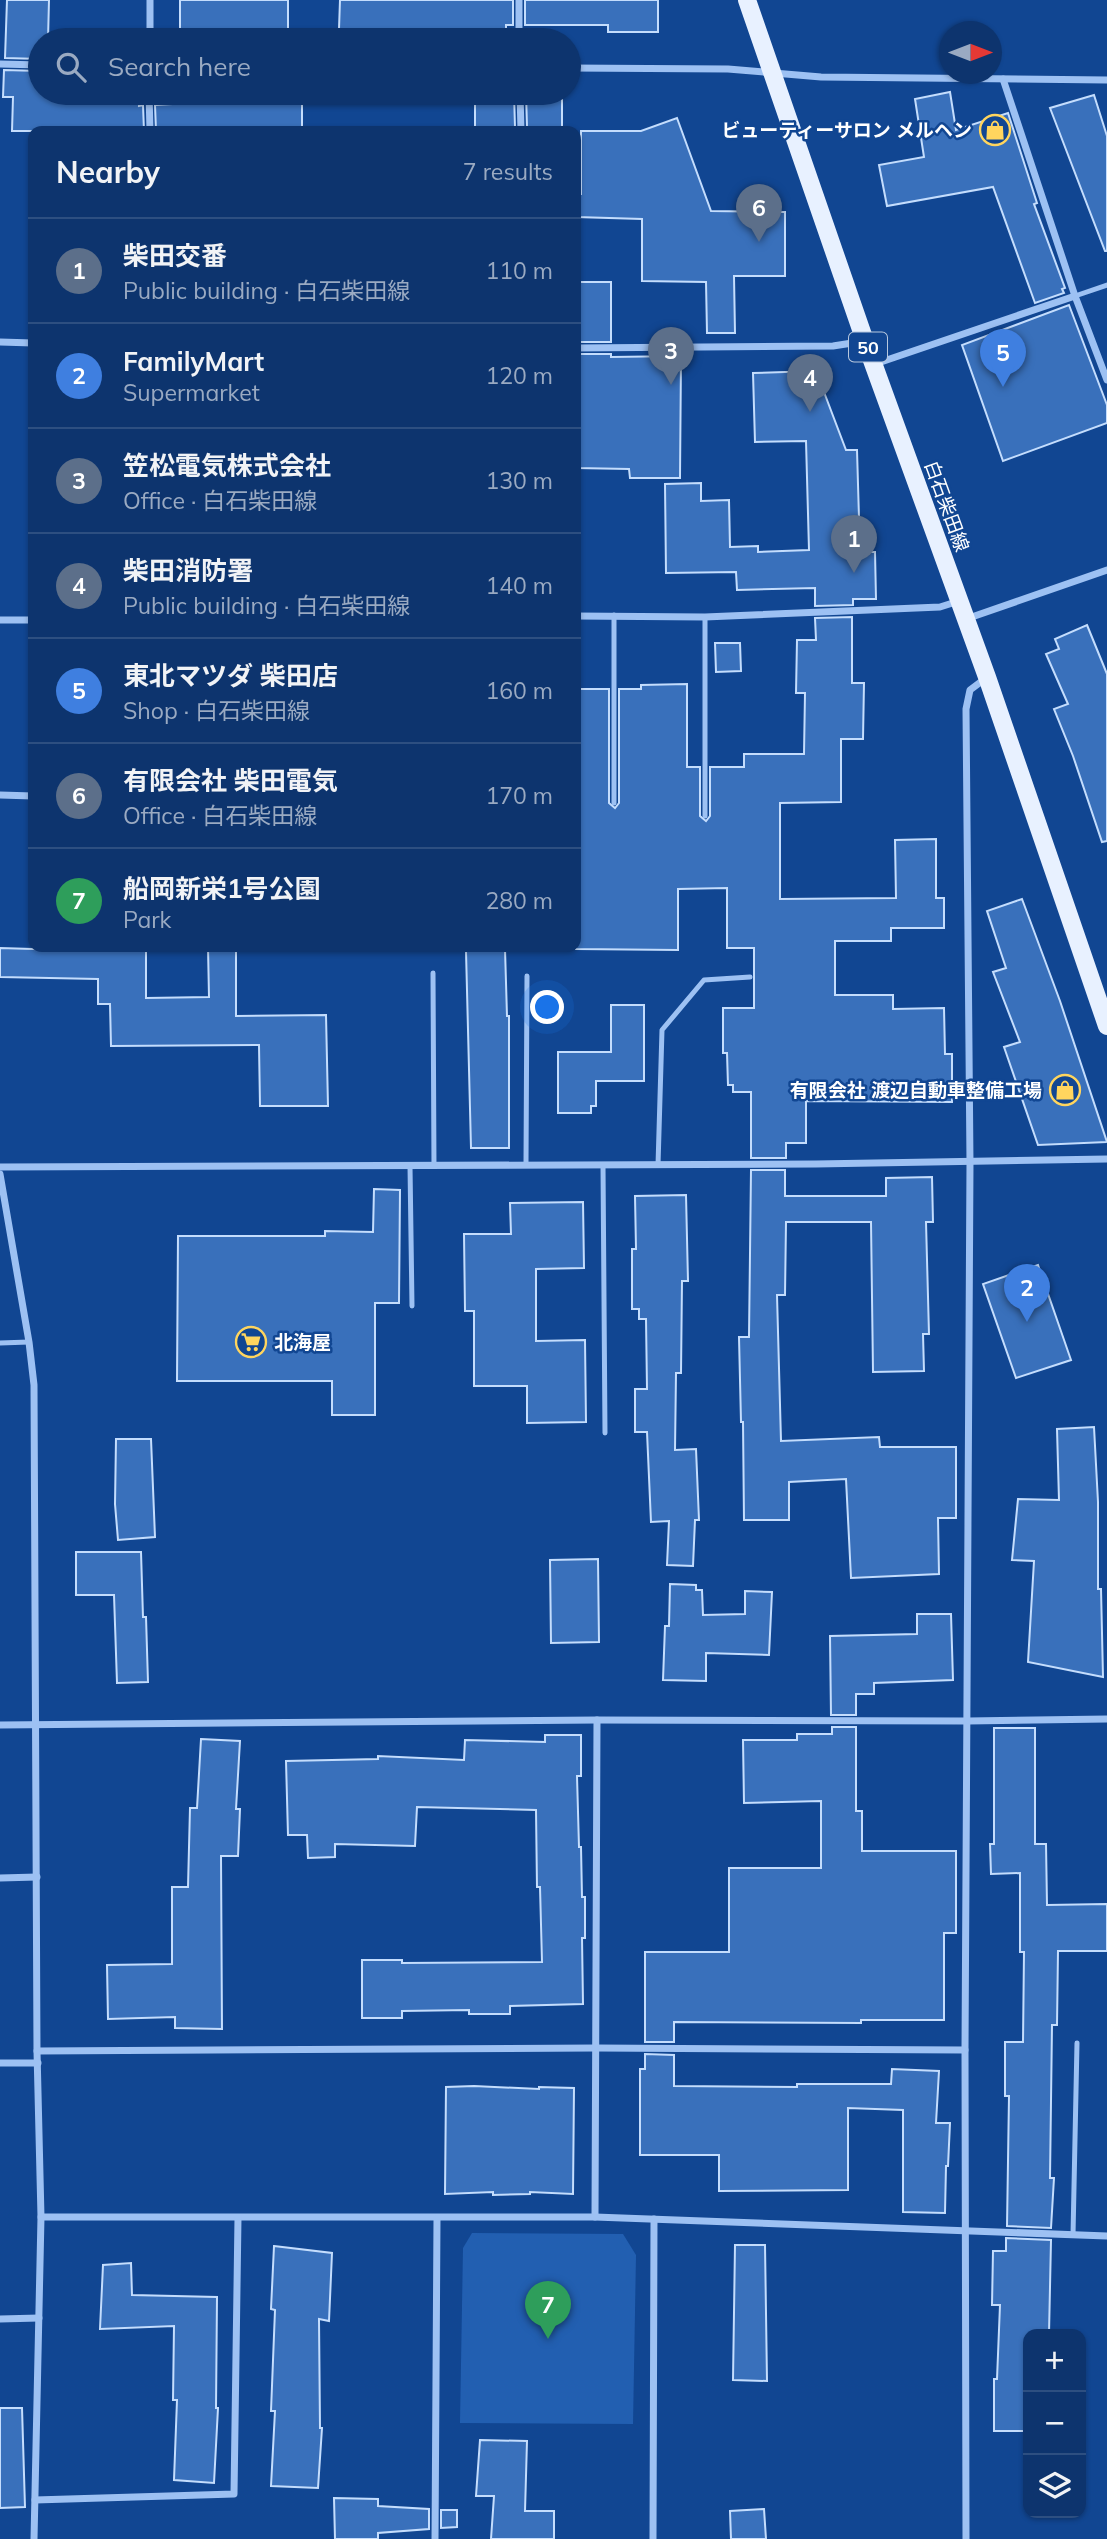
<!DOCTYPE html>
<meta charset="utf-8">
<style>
:root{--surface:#0d346e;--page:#1b3f76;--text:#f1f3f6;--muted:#9aaac2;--line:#2d4f81;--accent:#e797bd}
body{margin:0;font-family:Mulish,"Noto Sans JP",sans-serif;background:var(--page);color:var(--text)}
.controls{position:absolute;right:21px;bottom:21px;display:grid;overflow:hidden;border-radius:14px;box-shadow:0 2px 5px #0004}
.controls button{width:63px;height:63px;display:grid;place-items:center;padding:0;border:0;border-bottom:2px solid var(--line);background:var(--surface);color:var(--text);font:35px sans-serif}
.compass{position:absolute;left:939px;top:21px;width:63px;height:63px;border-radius:50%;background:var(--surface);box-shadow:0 2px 5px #0004;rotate:90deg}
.you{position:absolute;left:548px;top:1008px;width:24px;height:24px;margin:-18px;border:5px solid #fff;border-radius:50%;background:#1a73e8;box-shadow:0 0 0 10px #1a73e833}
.badge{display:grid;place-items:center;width:46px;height:46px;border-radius:50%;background:var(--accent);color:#fff;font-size:23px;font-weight:700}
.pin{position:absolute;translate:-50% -58px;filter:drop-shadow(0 2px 4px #0008)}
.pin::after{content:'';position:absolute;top:37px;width:24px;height:21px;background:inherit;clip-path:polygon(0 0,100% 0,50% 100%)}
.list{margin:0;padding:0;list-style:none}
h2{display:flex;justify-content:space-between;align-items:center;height:91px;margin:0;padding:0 28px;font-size:30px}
h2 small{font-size:23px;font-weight:400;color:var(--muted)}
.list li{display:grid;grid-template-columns:46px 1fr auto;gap:21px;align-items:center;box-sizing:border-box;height:105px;padding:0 28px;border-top:2px solid var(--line)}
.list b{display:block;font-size:26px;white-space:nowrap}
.list p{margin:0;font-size:23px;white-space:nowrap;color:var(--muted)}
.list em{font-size:23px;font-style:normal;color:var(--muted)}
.icon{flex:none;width:38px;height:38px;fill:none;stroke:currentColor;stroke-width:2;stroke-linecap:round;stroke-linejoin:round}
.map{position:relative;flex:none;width:1107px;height:2539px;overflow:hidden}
.search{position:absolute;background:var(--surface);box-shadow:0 2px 5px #0004;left:28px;top:28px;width:553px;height:77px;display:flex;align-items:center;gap:18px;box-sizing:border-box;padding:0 24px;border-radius:38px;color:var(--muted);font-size:26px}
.panel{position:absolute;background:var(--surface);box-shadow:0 2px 5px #0004;left:28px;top:126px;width:553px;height:826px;border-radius:14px}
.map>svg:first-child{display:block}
.green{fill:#225fb1}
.building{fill:#3970bb;stroke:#c4ddfd;stroke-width:2}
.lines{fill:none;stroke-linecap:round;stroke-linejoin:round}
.lane{stroke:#9dc1f3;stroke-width:5}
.street{stroke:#9dc1f3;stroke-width:7}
.primary{stroke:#e8f1ff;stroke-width:18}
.labels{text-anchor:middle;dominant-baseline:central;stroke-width:5;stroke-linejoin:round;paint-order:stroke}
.shield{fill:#114692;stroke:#b8c8de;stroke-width:2}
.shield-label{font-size:18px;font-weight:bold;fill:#fff}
.poi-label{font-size:19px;font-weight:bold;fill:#fff;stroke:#114692;text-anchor:end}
.street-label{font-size:19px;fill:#fff;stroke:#114692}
</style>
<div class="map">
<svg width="1107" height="2539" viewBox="0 0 1107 2539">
<rect width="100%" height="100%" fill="#114692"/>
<!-- green -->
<path class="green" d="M472,2233l151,1 13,21 -3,169 -173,-1 3,-175z"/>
<!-- building -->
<g class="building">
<path d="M7,0h42l-1,40h-8v19l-35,-1z"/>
<rect x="180" y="0" width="108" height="40"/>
<path d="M340,0h173v25h-7v15h-36v-11h-131z"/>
<path d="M525,0h133v32h-50v-7h-83z"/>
<path d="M4,70l36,1v22h100l-1,13 4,-1 1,26h-132l1,-34h-10z"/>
<path d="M950,92l6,38 52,-17 29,90 -3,1 31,84 -3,1 2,4 -29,10 -42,-116 -106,19 -8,-41 45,-8 -9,-58z"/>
<path d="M189,93h113v38h-146l-1,-26 34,-2z"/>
<path d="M475,93h39l1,34h-9v4h-31z"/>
<path d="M526,93h36v34h-35z"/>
<path d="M1094,95l13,41v115h-2l-55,-143z"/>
<path d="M677,118l34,93 74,1v64h-51l1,57h-28l-1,-51 -64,-1v-62l-66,-2v-23h5v-63h60z"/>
<rect x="579" y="282" width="32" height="60"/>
<path d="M1069,305l38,100v18l-104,38 -41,-116z"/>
<path d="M579,354h32v3l70,-1 -1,122h-50l-1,-9 -53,-1v-77h2z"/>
<path d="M816,371l30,79h11l3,102h15l1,47h-23v6l-38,1v-18l-78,2 -1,-18 -70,1 -1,-89 36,-1v18l28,-1 1,47 28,-1v6l51,-2 -3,-109 -51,1 -2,-69z"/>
<path d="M852,617v66h12l-1,56h-22v63l-61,1v96l116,-1 -1,-58 41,-1v59h8v30h-53v13h-56v54h58v14l51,-1 1,46h7v48l-146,-1v42h-20v15h-35v-66h-18v-7h-5l-1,-32h-4v-45h31v-60h-27v-60l-49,1v61l-102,-1v-260h33v114l6,5 4,-5v-114h22v-4l46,-1v83h13v49l6,5 4,-5v-49h34v-13h60l1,-61h-9l1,-53h19l-1,-22z"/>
<path d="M1087,625l20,49v167l-5,1 -29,-86 -19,-47 14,-5 -22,-50 13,-5 -4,-10z"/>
<path d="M715,643h25l1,28 -25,1z"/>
<path d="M1022,899l38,102 47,141 -69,3 -34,-98 16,-5 -27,-70 13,-4 -19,-57z"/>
<path d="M208,947h28v69l90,-1 2,91h-68l-1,-61 -148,1 -1,-42h-12v-25l-98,-2v-29l98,3 48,-2v49l63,-1z"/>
<path d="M505,949l2,67h2v132h-38l-5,-197z"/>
<path d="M611,1005h33v76h-48v25h-5v7h-33v-61h53z"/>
<path d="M751,1170h34v26h101v-18l46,-1 1,45h-7l3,112h-6l1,37 -51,1 -2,-150h-85l-1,73h-8l4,146 98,-4 1,10h76v71h-18l1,56 -88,4 -5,-99 -57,3v38h-45l-1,-98h-2l-2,-85h10z"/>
<path d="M374,1189l26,1 -1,113h-24v112h-43v-34h-155l1,-145h147v-5l48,1z"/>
<path d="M686,1195l2,86h-6l-1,92h-5l-1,77 21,-1 3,71h-4l-2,46 -26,-1 2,-44 -18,1 -4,-90h-12v-43h12l-1,-70h-7v-10h-7v-60h4l-1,-53z"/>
<path d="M583,1202l1,66 -48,1v72l49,-1 1,82 -59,1v-37h-53v-75h-9l-1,-77h47l-1,-31z"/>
<path d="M1038,1265l33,95 -55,18 -33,-94z"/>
<path d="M1094,1427l4,75v87h3l2,88 -75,-15 6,-101 -22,-1 6,-61 41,1 -2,-71z"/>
<path d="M116,1439h35l4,98 -37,3 -3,-36z"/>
<path d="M76,1552h65l2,65h3l2,65 -31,1 -3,-88h-38z"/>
<path d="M598,1559l1,83 -48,1 -1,-83z"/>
<path d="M670,1584l26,1v5h6l1,25 42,-1v-23l27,1 -3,63 -63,-2v28l-43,-1 2,-54h4z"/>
<path d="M917,1614h34l2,66 -79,3v11h-18v21h-25l-1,-79 87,-2z"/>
<path d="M832,1727h24v84h6v40h94v82h-12v87h-83v3l-187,-1v20h-29v-90h84v-84h92v-67l-77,2 -1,-63h54v-6h35z"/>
<path d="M994,1728h41v116h11l1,61 60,-1v47h-49l-1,74h-5l-2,153h4l-3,50 -44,-2 2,-130h-4v-54h18l1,-90h-4v-79l-29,1 -1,-30h4z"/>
<path d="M545,1735h36v41h-4l2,71h2l1,50h3v41h-3l1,66 -73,2v8h-41v-4l-67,1v7h-40v-58h40v3l140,-1 -2,-75h-3l-1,-77 -119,-3 -2,39 -80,-2v13l-27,1 -1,-23h-19l-2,-74 92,-2v-3l86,4 1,-20 80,2z"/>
<path d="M201,1739l39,2 -4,68h4l-2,47h-17l1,173 -47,-1v-11l-67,2 -1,-54 65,-1v-77h16l2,-79h7z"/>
<path d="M645,2054l29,1v31l123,1v-3h94l1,-15 47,2 -3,52h14l-2,43h-2l-1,47 -42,-1v-102l-55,-2v82l-129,1v-36h-79v-86h5z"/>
<path d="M474,2086l65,3v-2l35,1 -1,106 -43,-2v2l-37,1v-3l-48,2 1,-107z"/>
<path d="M1006,2238l45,2 -2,94h-21v97h-34v-52h3l3,-74h-8l1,-54h13z"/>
<path d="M735,2245h30l2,136 -34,-1z"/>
<path d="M274,2246l58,7 -3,68 -10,-2 1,109h2l-4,60 -47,-2 4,-75h-4l4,-101 -4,-1z"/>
<path d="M131,2263l1,32 85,2 -1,111h2l-4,75 -40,-3 3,-80h-4l1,-74 -74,3 3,-64z"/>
<path d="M0,2408h22l3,99 -25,1z"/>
<path d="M480,2440l47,1 -2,70h29v28h-63l3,-43h-18z"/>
<path d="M334,2498l44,1v7l51,3v20l-51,4v6h-43z"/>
<path d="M764,2509l2,30h-35l-1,-28z"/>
<path d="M441,2510h16v17l-16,1z"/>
</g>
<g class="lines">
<!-- lane -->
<g class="lane">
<path d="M1075,296l32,-11"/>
<path d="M614,615v188"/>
<path d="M705,617v199"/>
<path d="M433,973l1,193"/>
<path d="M526,1164l1,-188"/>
<path d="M603,1165l2,268"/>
<path d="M658,1165l4,-135 42,-50 46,-3"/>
<path d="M410,1166l2,140"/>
<path d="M0,1343l29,-1"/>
<path d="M1073,2235l4,-192"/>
</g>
<!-- street -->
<g class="street">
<path d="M519,0v40"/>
<path d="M150,40v-40"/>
<path d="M0,64l40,1"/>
<path d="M569,68l159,1 93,8 286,3"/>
<path d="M1003,79l72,217 32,84"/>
<path d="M149,93l1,38"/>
<path d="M520,93l1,38"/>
<path d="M0,342l33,1"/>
<path d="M576,348l257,-2 32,-5"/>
<path d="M875,364l200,-68"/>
<path d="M576,616l129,1 235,-10 19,-6"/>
<path d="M966,619l141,-49"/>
<path d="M0,620h33"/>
<path d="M0,795l33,1"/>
<path d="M0,1167l816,-3 291,-5"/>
<path d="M0,1174l29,168 5,43 3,666 4,166 -7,322"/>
<path d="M0,1725l597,-5 371,1 139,-2"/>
<path d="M0,1878l37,-1"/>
<path d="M37,2051l559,-3 369,2"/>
<path d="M0,2063h38"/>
<path d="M41,2217h554l512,19"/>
<path d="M595,2217l2,-497"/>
<path d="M0,2319l39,-1"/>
<path d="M35,2500l199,-6 4,-276"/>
<path d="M435,2539l2,-320"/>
<path d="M653,2539l1,-320"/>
<path d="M966,2539l-1,-489 5,-887 -4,-454 4,-19 16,-12"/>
</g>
<!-- primary -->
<path class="primary" d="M747,0l118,341 122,336 120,349"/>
</g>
<!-- icons -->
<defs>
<g id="shop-ring" transform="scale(1.575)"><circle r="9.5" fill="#114692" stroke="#ffd55e" stroke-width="1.5"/><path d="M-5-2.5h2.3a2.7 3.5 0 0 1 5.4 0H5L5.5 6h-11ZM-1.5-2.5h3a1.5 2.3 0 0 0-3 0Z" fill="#ffd55e"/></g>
<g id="supermarket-ring" transform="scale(1.575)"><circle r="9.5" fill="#114692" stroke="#ffd55e" stroke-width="1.5"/><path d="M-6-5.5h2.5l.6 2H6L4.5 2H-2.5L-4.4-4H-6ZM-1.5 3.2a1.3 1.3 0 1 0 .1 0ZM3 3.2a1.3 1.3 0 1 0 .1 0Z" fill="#ffd55e"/></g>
</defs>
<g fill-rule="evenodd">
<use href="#shop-ring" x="995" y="130"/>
<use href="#shop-ring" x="1065" y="1090"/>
<use href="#supermarket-ring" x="251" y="1342"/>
</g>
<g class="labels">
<!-- shield labels -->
<rect class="shield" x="849" y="332.5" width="38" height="29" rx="5"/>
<g class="shield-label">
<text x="868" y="347">50</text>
</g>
<!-- poi labels -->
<g class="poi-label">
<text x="972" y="130">ビューティーサロン メルヘン</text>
<text x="1042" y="1090">有限会社 渡辺自動車整備工場</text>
<text x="274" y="1342" text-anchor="start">北海屋</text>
</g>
<!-- street labels -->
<g class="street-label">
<text transform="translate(947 506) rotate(70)">白石柴田線</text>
</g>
</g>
</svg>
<div class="controls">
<button>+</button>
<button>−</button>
<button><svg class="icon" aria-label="layers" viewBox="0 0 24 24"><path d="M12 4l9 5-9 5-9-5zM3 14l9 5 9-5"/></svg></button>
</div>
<svg class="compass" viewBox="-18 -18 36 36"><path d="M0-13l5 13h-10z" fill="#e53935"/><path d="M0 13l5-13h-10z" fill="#9aaac2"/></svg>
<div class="you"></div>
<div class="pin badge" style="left:854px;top:573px;background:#5c6f8a">1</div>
<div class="pin badge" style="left:1027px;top:1322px;background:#3f7fe0">2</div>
<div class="pin badge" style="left:671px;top:385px;background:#5c6f8a">3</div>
<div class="pin badge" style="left:810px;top:412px;background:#5c6f8a">4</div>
<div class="pin badge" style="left:1003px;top:387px;background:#3f7fe0">5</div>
<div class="pin badge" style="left:759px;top:242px;background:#5c6f8a">6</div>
<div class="pin badge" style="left:548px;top:2339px;background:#2e9e5b">7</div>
<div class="search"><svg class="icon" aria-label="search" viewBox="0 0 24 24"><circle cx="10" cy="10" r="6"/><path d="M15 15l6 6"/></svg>Search here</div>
<section class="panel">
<h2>Nearby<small>7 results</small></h2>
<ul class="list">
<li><span class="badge" style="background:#5c6f8a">1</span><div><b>柴田交番</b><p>Public building · 白石柴田線</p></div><em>110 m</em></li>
<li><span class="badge" style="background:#3f7fe0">2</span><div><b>FamilyMart</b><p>Supermarket</p></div><em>120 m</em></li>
<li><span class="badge" style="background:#5c6f8a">3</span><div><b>笠松電気株式会社</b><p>Office · 白石柴田線</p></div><em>130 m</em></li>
<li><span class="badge" style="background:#5c6f8a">4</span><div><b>柴田消防署</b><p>Public building · 白石柴田線</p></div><em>140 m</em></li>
<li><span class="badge" style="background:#3f7fe0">5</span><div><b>東北マツダ 柴田店</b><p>Shop · 白石柴田線</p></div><em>160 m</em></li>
<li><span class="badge" style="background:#5c6f8a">6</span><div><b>有限会社 柴田電気</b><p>Office · 白石柴田線</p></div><em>170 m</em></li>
<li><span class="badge" style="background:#2e9e5b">7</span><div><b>船岡新栄1号公園</b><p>Park</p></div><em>280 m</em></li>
</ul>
</section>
</div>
